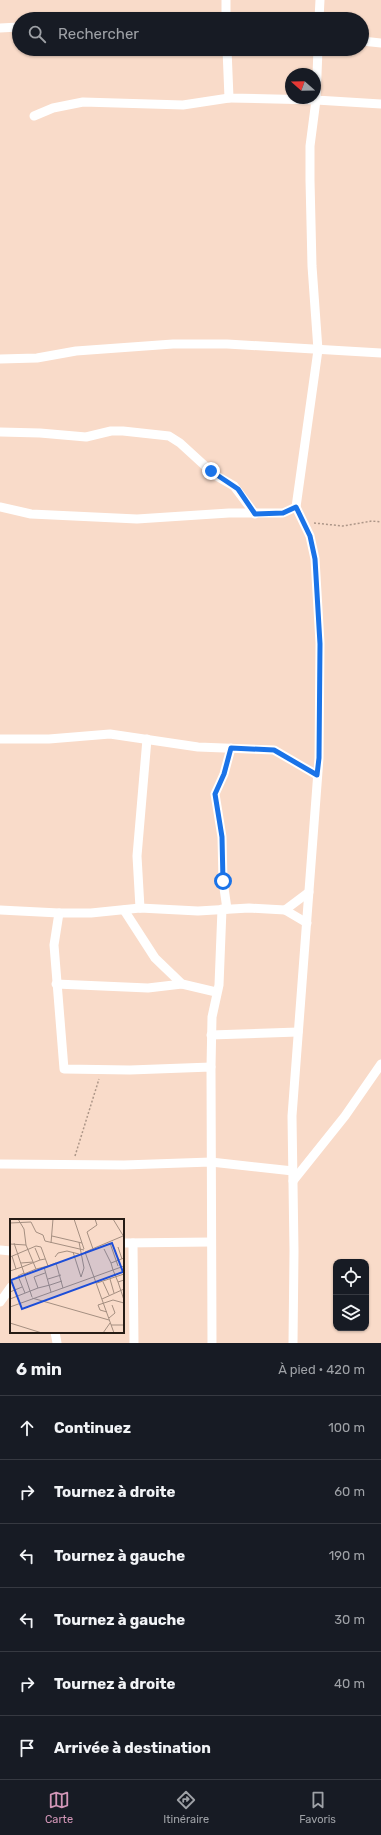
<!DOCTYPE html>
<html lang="fr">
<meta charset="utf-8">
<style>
:root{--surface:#171b24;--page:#242831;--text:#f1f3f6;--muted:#9ea1a6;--line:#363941;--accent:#d296b7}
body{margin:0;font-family:Rubik,sans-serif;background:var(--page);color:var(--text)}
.controls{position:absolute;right:12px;bottom:12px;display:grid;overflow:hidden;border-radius:8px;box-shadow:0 1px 3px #0004}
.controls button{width:36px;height:36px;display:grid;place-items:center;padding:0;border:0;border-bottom:1px solid var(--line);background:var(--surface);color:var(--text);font:20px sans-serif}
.compass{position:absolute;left:285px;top:68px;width:36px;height:36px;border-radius:50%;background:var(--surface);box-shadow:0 1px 3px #0004;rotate:290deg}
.stop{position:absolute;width:12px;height:12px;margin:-9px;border:3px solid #1a73e8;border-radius:50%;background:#fff}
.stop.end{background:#1a73e8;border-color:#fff;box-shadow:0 1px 4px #0008}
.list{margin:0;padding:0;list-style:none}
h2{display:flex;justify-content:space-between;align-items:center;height:52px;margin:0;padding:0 16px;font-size:17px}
h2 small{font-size:13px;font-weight:400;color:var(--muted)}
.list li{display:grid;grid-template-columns:26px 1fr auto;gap:12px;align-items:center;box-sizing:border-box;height:64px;padding:0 16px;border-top:1px solid var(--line)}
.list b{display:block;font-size:15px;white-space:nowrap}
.list em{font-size:13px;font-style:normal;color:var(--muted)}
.icon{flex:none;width:22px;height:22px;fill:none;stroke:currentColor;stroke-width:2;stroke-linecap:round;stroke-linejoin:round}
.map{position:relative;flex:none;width:381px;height:1343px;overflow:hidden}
.search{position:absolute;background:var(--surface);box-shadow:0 1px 3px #0004;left:12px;right:12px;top:12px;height:44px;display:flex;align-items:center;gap:10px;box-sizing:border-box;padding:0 14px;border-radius:22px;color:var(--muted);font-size:15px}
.sheet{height:436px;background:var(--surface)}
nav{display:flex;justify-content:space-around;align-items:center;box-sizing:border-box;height:56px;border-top:1px solid var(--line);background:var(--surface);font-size:11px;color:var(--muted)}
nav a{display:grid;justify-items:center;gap:2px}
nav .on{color:var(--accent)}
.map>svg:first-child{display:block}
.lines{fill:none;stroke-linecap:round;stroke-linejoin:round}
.path{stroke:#ad9688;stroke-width:1.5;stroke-dasharray:2 2;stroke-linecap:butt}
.minor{stroke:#fff;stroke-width:9}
.route{stroke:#1a73e8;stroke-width:5}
.inset-road{fill:none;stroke:#a58f81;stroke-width:1}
.view{fill:#1d4ed8;fill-opacity:0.15;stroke:#1d4ed8;stroke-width:2}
.inset-edge{fill:none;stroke:#261c15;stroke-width:2}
</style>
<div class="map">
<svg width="381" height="1343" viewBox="0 0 381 1343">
<rect width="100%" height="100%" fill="#f9dbc9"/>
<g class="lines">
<!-- path -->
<g class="path">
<path d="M314,523l29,3 29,-5 9,1"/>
<path d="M75,1156l24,-77"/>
</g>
<!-- minor -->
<g class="minor">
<path d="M226,0v19"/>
<path d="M319,19l1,-19"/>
<path d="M0,28l19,-1"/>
<path d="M362,41l19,2"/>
<path d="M227,49l2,49 87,2 -6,46v34l2,86 6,84 -22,157 14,29 5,23 5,84 -1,115 -27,358 2,135 -1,92"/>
<path d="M318,49l-2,51 65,4"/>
<path d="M34,116l19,-8 30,-6 100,3 46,-7"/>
<path d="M0,359l37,-1 39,-7 97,-7h54l154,9"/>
<path d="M0,432l40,1 46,4 25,-6h12l46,5 11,7 35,32 19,11 21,28"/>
<path d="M0,507l31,7 106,5 92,-6h54l13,-6"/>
<path d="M0,739h49l61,-5 88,13 76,3 43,25"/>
<path d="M140,908l-3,-52 10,-117"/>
<path d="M227,909l-4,-28 -1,-44 -7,-43 9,-20 7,-26"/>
<path d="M0,910l59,3h32l49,-5 58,3 51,-3 36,2 22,13"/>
<path d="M124,910l31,48 27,26 34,8"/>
<path d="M285,910l24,-18"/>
<path d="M59,913l-5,32 10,124 66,1 81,-3 1,276"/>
<path d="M56,984l92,4 34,-4"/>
<path d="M211,1035l87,-3"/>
<path d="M211,1067l1,-50 7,-32 3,-76"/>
<path d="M0,1164l124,1 87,-3 82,9"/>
<path d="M293,1181l52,-65 36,-52"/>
<path d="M123,1243l88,-1"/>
<path d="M133,1243l1,100"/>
<path d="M0,1250l11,1"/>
<path d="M0,1302l11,-15"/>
<path d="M55,1332l2,11"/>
</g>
</g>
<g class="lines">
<!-- route -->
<path class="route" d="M211,471l27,18 17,25 28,-1 13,-6 14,29 5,23 5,85 -1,114 -2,17 -43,-25 -43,-2 -7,26 -9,20 7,43 1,44"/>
</g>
<!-- overview -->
<g transform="translate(10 1219)">
<rect width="114" height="114" fill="#f9dbc9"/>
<path class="inset-road" d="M8,0l6,10 2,16 10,24 12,-3M64,0l10,30M103,0l11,18M0,4l21,-1 5,10 7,3 2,6 39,9M42,17l30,7M69,23l5,26 -3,9M41,24l2,-24M100,24l8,23M0,25l16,1M108,28l4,12M25,29l5,12 5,-1M83,30l-6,-17 10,-7 -2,-6M94,30l7,14M63,33l8,25M2,37l4,13M0,38l26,-11 5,1 7,19 8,-3 7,25M45,38l3,-4 9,-2 12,3M11,44l12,-1M114,47l-11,4 5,12 6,-2M12,48l10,30M12,48l18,-7M34,48l7,25M0,52l12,-4 -8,-24M14,54l-6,3 7,17M14,55l12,-5M38,60l13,-4M100,60l4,14M93,63l6,13M108,63l6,18M87,64l27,-9M40,66l12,-4M28,69l12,-3M0,73l12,-5M22,79l77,22M0,80l28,-11 -4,-11 11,-4M92,80l22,-10M0,88l103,-37 -2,-7 13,-5M97,93l-7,-2 -2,-5 15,-5 11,3M99,99l6,-5 -3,-8M0,104l32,10M101,106h13M93,114l7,-10M104,114l-29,-81 38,-16"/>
<path class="view" d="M102,24l11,29 -101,37 -11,-29z"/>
<rect width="114" height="114" class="inset-edge"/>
</g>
</svg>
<div class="controls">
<button><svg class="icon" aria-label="locate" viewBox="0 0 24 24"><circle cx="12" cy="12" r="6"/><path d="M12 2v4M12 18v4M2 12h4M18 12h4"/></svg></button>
<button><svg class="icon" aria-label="layers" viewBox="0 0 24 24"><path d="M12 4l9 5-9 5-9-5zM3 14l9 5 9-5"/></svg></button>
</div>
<svg class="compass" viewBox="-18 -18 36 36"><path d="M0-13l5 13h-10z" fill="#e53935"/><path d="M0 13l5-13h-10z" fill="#9ea1a6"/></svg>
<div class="stop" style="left:223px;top:881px"></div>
<div class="stop end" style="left:211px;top:471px"></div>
<div class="search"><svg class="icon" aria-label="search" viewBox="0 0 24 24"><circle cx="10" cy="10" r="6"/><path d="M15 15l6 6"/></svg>Rechercher</div>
</div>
<section class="sheet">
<h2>6 min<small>À pied · 420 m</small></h2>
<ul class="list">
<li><svg class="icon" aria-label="ahead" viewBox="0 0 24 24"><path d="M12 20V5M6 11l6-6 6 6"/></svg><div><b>Continuez</b></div><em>100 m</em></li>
<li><svg class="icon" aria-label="right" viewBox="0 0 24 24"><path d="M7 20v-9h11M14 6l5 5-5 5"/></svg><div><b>Tournez à droite</b></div><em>60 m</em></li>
<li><svg class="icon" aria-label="left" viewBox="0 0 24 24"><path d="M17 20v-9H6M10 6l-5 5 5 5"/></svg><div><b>Tournez à gauche</b></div><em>190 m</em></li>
<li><svg class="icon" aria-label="left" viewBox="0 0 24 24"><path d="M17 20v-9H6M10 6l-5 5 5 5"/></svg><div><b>Tournez à gauche</b></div><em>30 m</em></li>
<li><svg class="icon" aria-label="right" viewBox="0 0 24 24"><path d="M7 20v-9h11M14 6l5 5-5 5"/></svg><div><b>Tournez à droite</b></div><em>40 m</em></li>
<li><svg class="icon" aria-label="arrive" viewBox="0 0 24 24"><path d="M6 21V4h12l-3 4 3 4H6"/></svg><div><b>Arrivée à destination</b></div></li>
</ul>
</section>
<nav>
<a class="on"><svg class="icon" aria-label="map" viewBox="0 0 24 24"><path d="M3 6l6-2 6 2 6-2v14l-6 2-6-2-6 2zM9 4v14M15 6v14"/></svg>Carte</a>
<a><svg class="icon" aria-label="directions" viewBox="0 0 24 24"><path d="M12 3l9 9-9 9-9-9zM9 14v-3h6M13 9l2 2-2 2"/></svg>Itinéraire</a>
<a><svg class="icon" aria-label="saved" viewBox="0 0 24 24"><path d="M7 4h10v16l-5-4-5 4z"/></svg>Favoris</a>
</nav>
